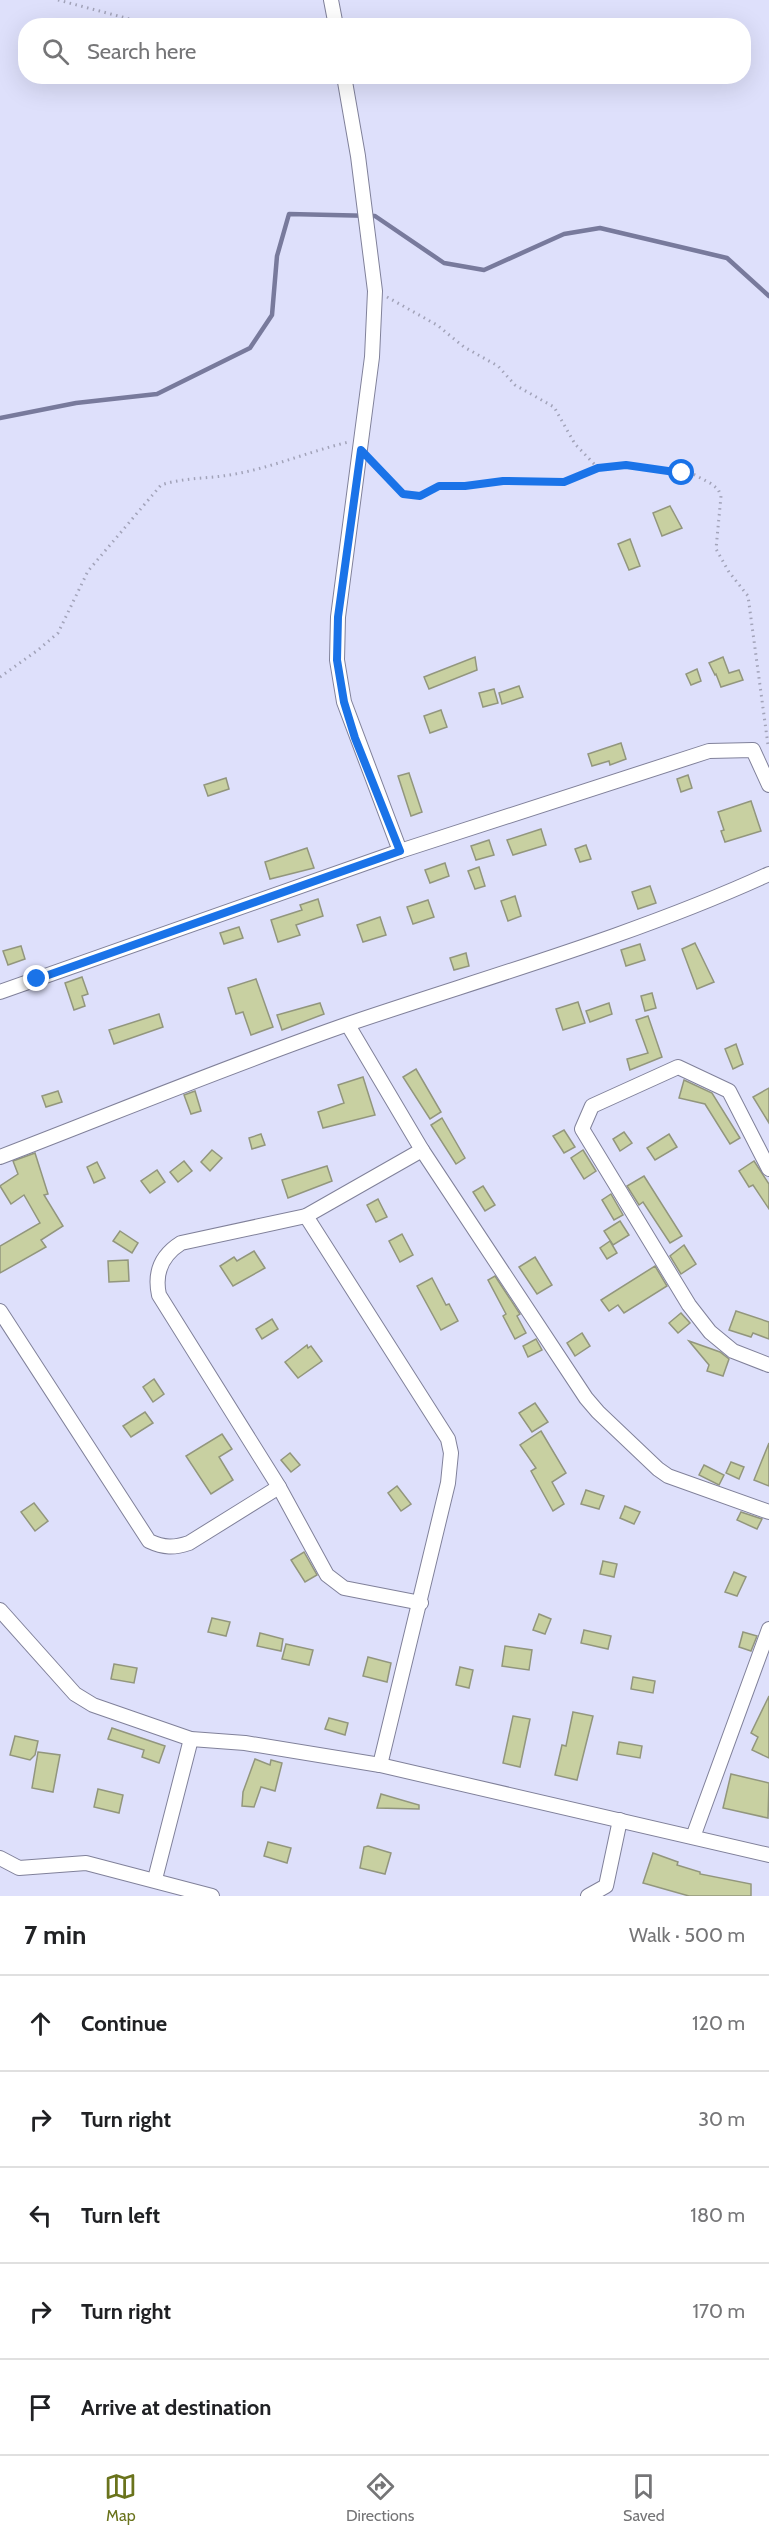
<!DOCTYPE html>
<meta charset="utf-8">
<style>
:root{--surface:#fff;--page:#f2f2f2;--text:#202124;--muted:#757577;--line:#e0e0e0;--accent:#6a731c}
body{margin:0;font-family:Cabin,sans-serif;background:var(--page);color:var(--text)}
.stop{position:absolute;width:18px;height:18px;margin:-14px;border:4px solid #1a73e8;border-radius:50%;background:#fff}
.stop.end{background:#1a73e8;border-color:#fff;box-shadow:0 2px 6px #0008}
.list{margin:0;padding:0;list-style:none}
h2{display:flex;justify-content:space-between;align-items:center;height:78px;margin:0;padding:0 24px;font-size:26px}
h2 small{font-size:20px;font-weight:400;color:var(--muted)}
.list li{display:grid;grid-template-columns:39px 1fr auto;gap:18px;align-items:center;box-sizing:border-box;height:96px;padding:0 24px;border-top:2px solid var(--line)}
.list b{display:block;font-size:22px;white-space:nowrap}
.list em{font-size:20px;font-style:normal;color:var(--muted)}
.icon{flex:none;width:33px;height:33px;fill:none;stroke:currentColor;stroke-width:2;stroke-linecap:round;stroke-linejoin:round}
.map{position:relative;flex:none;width:769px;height:1896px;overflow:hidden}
.search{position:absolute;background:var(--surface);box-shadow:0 6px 24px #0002;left:18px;right:18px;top:18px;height:66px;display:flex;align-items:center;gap:15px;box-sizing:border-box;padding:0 21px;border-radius:24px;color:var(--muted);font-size:22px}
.sheet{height:558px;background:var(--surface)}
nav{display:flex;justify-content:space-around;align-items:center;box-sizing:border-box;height:84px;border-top:2px solid var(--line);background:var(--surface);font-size:16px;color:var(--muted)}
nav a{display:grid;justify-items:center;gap:3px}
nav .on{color:var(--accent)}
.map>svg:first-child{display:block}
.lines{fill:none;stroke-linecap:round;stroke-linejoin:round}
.stream{stroke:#787a9c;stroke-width:4.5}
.building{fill:#c8d0a1;stroke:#92967d;stroke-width:1.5}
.street-casing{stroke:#80819a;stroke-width:16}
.path{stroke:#a2a3b9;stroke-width:3;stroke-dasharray:1.5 4.5;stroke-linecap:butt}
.street{stroke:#fff;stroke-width:14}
.route{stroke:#1a73e8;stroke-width:8}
</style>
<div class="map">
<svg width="769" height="1896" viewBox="0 0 769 1896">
<rect width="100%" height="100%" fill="#dee0fb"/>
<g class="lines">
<!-- stream -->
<path class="stream" d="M0,418l76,-15 81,-9 93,-46 22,-33 5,-59 12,-42 86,2 69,47 40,7 80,-36 36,-6 127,30 42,38"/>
</g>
<!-- building -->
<g class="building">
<path d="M670,506l12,22 -20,8 -9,-23z"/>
<path d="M630,539l10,27 -11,4 -11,-26z"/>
<path d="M475,657l2,13 -48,19 -5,-12z"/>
<path d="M723,657l6,16 10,-3 4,10 -22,7 -5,-13 -1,1 -6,-12z"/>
<path d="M697,669l4,12 -10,4 -5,-11z"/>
<path d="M519,686l4,11 -21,7 -3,-11z"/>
<path d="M494,689l4,14 -15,4 -4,-14z"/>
<path d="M441,710l6,17 -17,6 -6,-17z"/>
<path d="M621,743l5,16 -16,6 -1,-4 -17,5 -4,-12z"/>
<path d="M409,773l13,39 -11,4 -13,-40z"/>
<path d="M688,775l4,13 -11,4 -4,-13z"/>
<path d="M226,778l3,11 -21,7 -4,-11z"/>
<path d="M751,801l10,30 -36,11 -4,-11 3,-1 -6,-18z"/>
<path d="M541,829l5,16 -33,10 -6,-15z"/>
<path d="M489,840l5,15 -18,5 -5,-14z"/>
<path d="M586,845l5,14 -11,3 -5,-13z"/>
<path d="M307,848l7,20 -44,11 -5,-17z"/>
<path d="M445,863l4,13 -19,7 -5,-13z"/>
<path d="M479,867l6,19 -10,3 -7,-18z"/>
<path d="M650,886l6,17 -18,6 -6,-17z"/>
<path d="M515,896l6,20 -13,5 -7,-20z"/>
<path d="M318,899l5,17 -27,9 4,10 -22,7 -7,-22 31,-10 -2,-5z"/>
<path d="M428,900l6,17 -21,7 -6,-17z"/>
<path d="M380,917l6,18 -23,7 -6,-17z"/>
<path d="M239,927l4,11 -19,6 -4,-11z"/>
<path d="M695,943l19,39 -17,7 -15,-40z"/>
<path d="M640,944l5,16 -19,6 -5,-16z"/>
<path d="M21,946l4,13 -17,6 -5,-14z"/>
<path d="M466,953l3,13 -15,4 -4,-12z"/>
<path d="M82,977l6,17 -6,2 3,10 -11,4 -9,-27z"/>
<path d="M256,979l17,48 -22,8 -8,-23 -7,2 -8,-26z"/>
<path d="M652,993l4,15 -11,3 -4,-15z"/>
<path d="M578,1002l7,21 -22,7 -7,-21z"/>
<path d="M320,1003l4,11 -42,16 -5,-15z"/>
<path d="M609,1003l3,11 -22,8 -4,-11z"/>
<path d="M159,1014l4,13 -49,17 -5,-14z"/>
<path d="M648,1016l14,41 -32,13 -3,-11 21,-6 -12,-33z"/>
<path d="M736,1044l7,20 -10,5 -8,-20z"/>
<path d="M416,1069l25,43 -11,7 -27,-42z"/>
<path d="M363,1077l12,38 -52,13 -5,-16 26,-9 -6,-18z"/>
<path d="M684,1080l28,13 28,45 -10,6 -25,-40 -26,-6z"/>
<path d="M769,1088v35l-16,-26z"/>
<path d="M58,1091l4,11 -16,5 -4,-11z"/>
<path d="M195,1091l6,20 -10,3 -7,-19z"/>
<path d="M442,1118l23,40 -9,6 -25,-39z"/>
<path d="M564,1130l11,17 -11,6 -11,-17z"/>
<path d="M624,1132l8,11 -12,8 -7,-12z"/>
<path d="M261,1134l4,11 -13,4 -3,-11z"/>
<path d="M669,1134l8,13 -22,13 -8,-12z"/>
<path d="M212,1150l10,8 -12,13 -9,-9z"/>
<path d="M583,1150l13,21 -12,8 -13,-21z"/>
<path d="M35,1153l13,41 -4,1 19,31 -22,14 5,7 -46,26v-27l40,-23 -16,-28 -13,9 -11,-18 18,-12 -5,-13z"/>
<path d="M184,1161l8,10 -14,11 -8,-10z"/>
<path d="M754,1161l15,23v25l-16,-24 -4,2 -10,-16z"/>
<path d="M97,1162l8,16 -11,5 -7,-16z"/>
<path d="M327,1166l5,15 -44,17 -6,-18z"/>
<path d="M157,1170l8,12 -15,11 -9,-12z"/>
<path d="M644,1176l38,60 -12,7 -27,-41 -4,3 -12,-19z"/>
<path d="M483,1186l12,19 -10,6 -12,-19z"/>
<path d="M611,1194l12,21 -9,5 -12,-20z"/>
<path d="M378,1199l9,18 -11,5 -9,-17z"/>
<path d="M620,1221l9,14 -16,10 -9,-14z"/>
<path d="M120,1231l18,12 -6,10 -19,-12z"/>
<path d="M402,1234l11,21 -13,7 -11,-21z"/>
<path d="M610,1241l7,12 -10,6 -7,-11z"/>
<path d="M684,1245l12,19 -15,10 -11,-18z"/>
<path d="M254,1251l11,17 -32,18 -13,-20 14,-9 3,4z"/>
<path d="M535,1257l17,28 -15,9 -18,-27z"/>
<path d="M128,1260l1,21 -20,1 -1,-21z"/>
<path d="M655,1266l12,20 -43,27 -6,-8 -9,6 -8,-11z"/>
<path d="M495,1276l25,38 -3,2 9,17 -11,6 -12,-23 3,-2 -18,-34z"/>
<path d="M432,1278l14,27 3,-1 9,17 -17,9 -24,-44z"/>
<path d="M736,1311l33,11v17l-16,-6 -2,4 -22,-7z"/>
<path d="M681,1313l9,10 -12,10 -9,-10z"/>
<path d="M272,1319l6,10 -16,10 -6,-10z"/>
<path d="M582,1333l8,13 -15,10 -8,-13z"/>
<path d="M536,1339l6,11 -14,7 -5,-11z"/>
<path d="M689,1341l31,11 9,7 -6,17 -16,-5 2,-6z"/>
<path d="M307,1345l1,3 3,-2 11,15 -24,17 -13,-16z"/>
<path d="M154,1379l10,15 -11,8 -10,-15z"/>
<path d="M535,1403l13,19 -16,10 -13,-19z"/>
<path d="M145,1412l8,11 -22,14 -8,-11z"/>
<path d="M541,1431l25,42 -14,9 12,22 -11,7 -22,-40 5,-3 -16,-23z"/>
<path d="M222,1434l10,15 -13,8 14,23 -22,14 -25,-38z"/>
<path d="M769,1443v43l-15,-6z"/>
<path d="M290,1453l10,12 -9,7 -10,-12z"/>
<path d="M731,1462l13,5 -5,12 -13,-6z"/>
<path d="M704,1465l20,10 -5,10 -20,-10z"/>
<path d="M397,1486l14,18 -10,7 -13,-18z"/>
<path d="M586,1490l18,6 -5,13 -18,-5z"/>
<path d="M34,1503l14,18 -13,10 -14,-19z"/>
<path d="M625,1506l15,6 -6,12 -14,-6z"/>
<path d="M741,1512l21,7 -5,10 -20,-9z"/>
<path d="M304,1552l13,23 -12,7 -14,-22z"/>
<path d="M603,1561l14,3 -3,13 -14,-3z"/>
<path d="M734,1572l12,5 -9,19 -12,-4z"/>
<path d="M539,1614l12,5 -6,15 -12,-4z"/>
<path d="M212,1618l18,4 -4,14 -18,-4z"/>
<path d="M584,1630l27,6 -3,13 -27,-6z"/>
<path d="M743,1632l14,4 -6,15 -12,-4z"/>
<path d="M260,1633l23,6 -2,12 -24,-5z"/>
<path d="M286,1644l27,6 -4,15 -27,-6z"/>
<path d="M505,1646l27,4 -3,20 -27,-4z"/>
<path d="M368,1657l23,6 -4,19 -24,-6z"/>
<path d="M114,1664l23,4 -3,15 -23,-4z"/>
<path d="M460,1667l13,3 -4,18 -13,-3z"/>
<path d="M633,1677l22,4 -2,12 -22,-4z"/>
<path d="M769,1696v62l-17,-8 6,-13 -7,-4z"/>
<path d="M573,1712l20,4 -16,64 -22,-5 7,-30 4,1z"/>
<path d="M513,1716l17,3 -10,48 -17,-4z"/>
<path d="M329,1718l19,5 -3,12 -20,-6z"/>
<path d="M112,1728l53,18 -6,17 -17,-6 2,-7 -36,-11z"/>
<path d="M15,1736l23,5 -3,14 -5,5 -20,-5z"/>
<path d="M619,1742l23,4 -2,12 -23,-4z"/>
<path d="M38,1752l22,3 -7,37 -21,-4z"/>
<path d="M255,1759l15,6 1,-5 11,3 -7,28 -14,-4 -7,20 -12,-1 1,-14z"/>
<path d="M731,1774l38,9 -1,35 -45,-10z"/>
<path d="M98,1789l25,6 -4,18 -25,-6z"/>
<path d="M381,1794l38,11v4l-42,-1z"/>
<path d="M268,1842l23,6 -4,15 -23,-7z"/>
<path d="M368,1846l23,7 -6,21 -25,-6 4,-21z"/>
<path d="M653,1853l25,9 -1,3 23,7v2l51,10v12h-62l-46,-13z"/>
</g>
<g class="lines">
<!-- street casing -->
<g class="street-casing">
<g id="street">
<path d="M331,0l5,26"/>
<path d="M344,76l14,80 17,135 -3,66 -34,260 -1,43 7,42 56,149"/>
<path d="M0,992l400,-141 309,-100 44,-1 16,35"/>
<path d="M348,1025l74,125 164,248 12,14 60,57 10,7 101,36"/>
<path d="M0,1157c117,-45 233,-93 351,-134 139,-47 285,-88 418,-149"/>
<path d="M769,1169l-40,-78 -51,-24 -86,39 -10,23 107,176 21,27 23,19 36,14"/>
<path d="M306,1216l142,223 3,14 -3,30 -68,282"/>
<path d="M0,1311l149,230c15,7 25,7 40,2l90,-56"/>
<path d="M421,1603l-77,-15 -17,-13 -48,-88 -120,-192c-5,-23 3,-40 22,-52l125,-27 116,-66"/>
<path d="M0,1610l75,84 18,11 98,34 54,4 135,22 389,90"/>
<path d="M693,1837l76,-208"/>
<path d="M0,1858l19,10 67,-5 126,33"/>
<path d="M155,1879l36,-140"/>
<path d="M588,1896l18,-10 14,-66"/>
</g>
</g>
<!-- path -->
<g class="path">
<path d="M58,0l98,26"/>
<path d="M387,297l50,28 27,22 34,19 17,19 39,22 21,37 23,24"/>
<path d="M373,461l30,33 17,2 19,-10h26l38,-5 61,1 34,-14 28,-3 67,9 17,9 8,6 3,7 -5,53 13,23 19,24 20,149"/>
<path d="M0,677l38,-27 20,-17 30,-62 73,-86c24,-8 49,-6 74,-11 39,-7 75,-23 114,-32"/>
</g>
<!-- street -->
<use href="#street" class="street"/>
</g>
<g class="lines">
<!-- route -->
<path class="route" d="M37,979l363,-128 -45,-113 -11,-36 -7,-42 1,-43 23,-167 42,44 17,2 19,-10h26l38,-5 61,1 34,-14 28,-3 56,8"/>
</g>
</svg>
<div class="stop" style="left:682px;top:473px"></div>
<div class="stop end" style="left:37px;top:979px"></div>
<div class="search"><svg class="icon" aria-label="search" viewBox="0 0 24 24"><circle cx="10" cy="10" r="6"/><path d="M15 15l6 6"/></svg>Search here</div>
</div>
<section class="sheet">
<h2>7 min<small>Walk · 500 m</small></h2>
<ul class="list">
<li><svg class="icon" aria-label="ahead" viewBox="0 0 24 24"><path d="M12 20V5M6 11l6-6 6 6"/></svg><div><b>Continue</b></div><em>120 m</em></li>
<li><svg class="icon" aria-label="right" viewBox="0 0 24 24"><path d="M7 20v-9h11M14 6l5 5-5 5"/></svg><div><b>Turn right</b></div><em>30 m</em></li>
<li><svg class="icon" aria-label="left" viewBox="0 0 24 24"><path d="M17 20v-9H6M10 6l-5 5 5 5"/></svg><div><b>Turn left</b></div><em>180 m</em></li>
<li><svg class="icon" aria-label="right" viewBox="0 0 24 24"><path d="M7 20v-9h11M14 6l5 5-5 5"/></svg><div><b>Turn right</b></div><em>170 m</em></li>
<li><svg class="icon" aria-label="arrive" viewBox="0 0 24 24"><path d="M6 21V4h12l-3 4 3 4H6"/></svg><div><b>Arrive at destination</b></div></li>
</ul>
</section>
<nav>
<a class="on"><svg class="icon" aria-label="map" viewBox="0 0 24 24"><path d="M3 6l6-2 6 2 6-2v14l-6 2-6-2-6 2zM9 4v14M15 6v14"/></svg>Map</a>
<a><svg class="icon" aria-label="directions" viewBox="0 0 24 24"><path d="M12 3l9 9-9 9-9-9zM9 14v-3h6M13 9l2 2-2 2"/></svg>Directions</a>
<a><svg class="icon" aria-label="saved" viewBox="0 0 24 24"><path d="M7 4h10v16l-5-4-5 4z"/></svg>Saved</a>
</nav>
